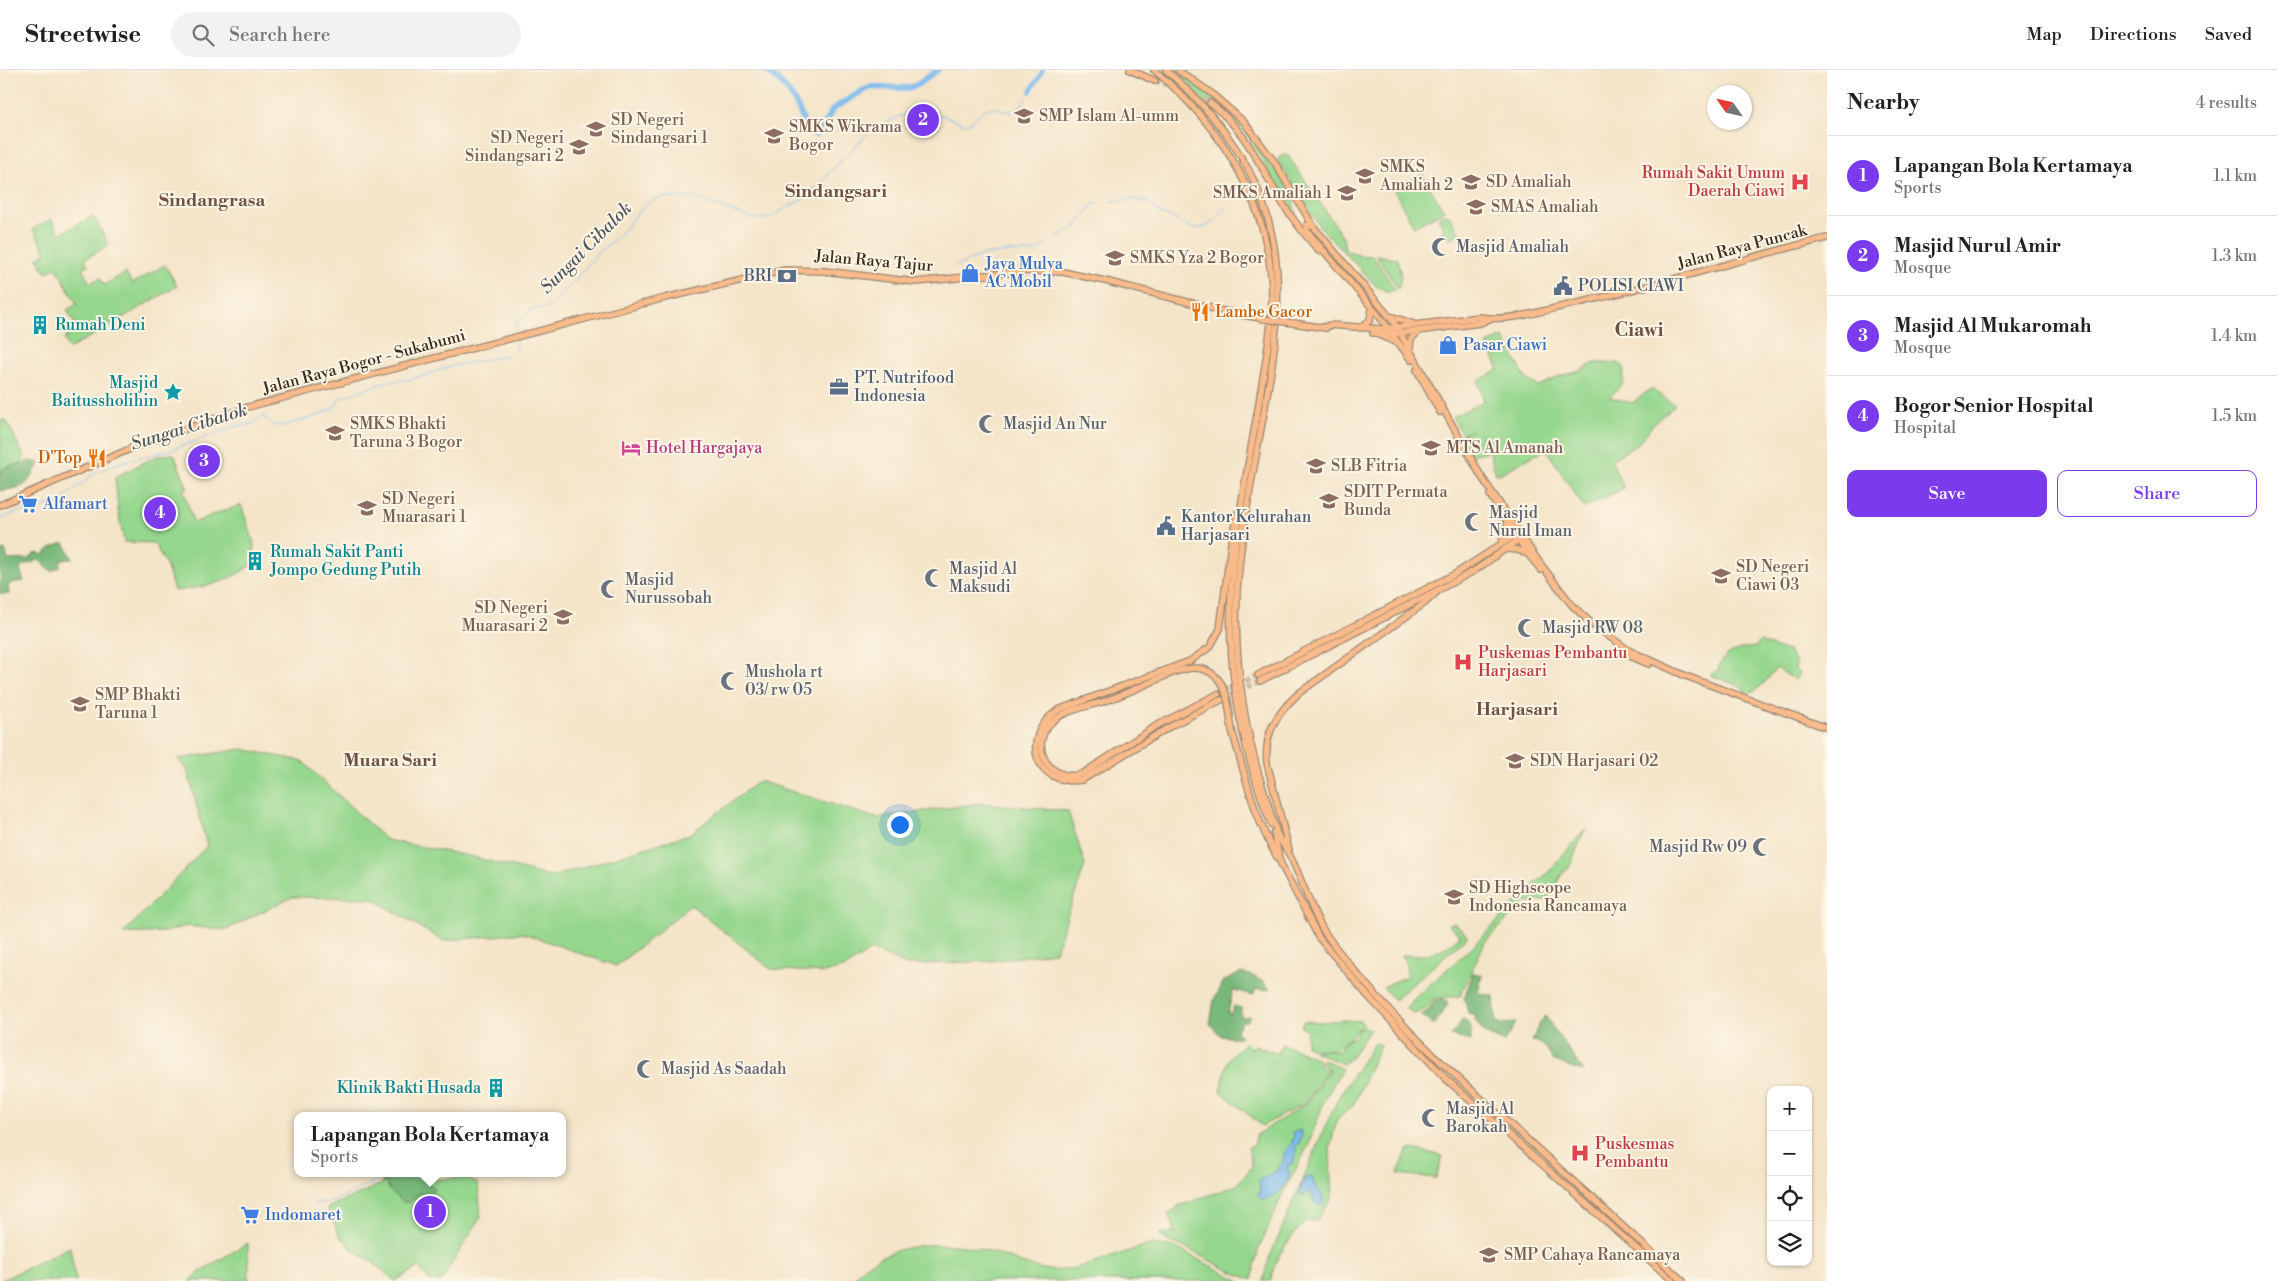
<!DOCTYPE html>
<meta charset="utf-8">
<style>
:root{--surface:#fff;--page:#f2f2f2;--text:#202124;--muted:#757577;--line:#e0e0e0;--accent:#7c3aed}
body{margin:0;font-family:"Libre Bodoni",serif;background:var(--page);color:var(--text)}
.controls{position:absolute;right:15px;bottom:15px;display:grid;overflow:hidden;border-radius:10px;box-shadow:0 1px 4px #0004}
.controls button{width:45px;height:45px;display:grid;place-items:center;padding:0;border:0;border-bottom:1px solid var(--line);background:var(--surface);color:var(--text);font:25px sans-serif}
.compass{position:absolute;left:1707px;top:15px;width:45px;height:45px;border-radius:50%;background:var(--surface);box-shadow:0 1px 4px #0004;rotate:304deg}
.you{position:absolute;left:899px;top:754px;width:18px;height:18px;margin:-12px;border:4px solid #fff;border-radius:50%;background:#1a73e8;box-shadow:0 0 0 8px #1a73e833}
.badge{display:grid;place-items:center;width:32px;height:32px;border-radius:50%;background:var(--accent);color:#fff;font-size:16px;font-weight:700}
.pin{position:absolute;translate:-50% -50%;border:2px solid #fff;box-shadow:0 1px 5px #0006}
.popup{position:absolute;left:294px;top:1042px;width:272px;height:65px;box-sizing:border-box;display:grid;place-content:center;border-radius:10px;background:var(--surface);filter:drop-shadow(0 1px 4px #0005);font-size:16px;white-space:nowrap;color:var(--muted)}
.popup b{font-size:19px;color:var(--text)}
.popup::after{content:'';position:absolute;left:50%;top:100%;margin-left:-10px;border:10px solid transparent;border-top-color:var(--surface)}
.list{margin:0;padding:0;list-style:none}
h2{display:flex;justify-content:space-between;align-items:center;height:65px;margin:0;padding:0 20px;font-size:21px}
h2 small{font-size:16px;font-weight:400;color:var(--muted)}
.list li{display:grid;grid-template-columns:32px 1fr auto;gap:15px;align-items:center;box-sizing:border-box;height:80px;padding:0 20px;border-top:1px solid var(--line)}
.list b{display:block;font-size:19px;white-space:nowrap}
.list p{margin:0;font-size:16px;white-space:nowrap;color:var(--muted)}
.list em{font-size:16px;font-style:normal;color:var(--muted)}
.actions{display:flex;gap:10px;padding:15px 20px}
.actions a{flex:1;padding:11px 0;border:1px solid var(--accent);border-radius:10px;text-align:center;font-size:18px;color:var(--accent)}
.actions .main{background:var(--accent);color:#fff}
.icon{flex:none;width:28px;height:28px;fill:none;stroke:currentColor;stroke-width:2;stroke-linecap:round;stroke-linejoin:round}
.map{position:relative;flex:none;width:1827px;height:1211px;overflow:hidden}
header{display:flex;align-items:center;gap:30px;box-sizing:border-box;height:70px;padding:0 25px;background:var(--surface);border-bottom:1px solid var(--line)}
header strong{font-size:24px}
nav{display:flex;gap:28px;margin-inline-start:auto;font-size:18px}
.search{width:350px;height:45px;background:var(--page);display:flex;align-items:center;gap:12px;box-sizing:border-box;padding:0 18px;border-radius:28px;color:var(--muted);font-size:19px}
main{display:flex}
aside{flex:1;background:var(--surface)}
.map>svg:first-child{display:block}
.green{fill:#96d78e;stroke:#688056}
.forest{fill:#78b879;stroke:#5a714c}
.water{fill:#78b9ed;stroke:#5a7286}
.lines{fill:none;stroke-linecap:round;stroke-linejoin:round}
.stream{stroke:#78b9ed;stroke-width:1}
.canal{stroke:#78b9ed;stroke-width:4}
.river{stroke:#78b9ed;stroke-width:6}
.highway-tunnel{stroke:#cfbfa6;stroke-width:5.5;stroke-dasharray:5.5 3;stroke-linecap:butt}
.highway-casing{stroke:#988773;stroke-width:8}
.highway{stroke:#fabb8b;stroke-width:5.5}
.highway-bridge-casing{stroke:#988773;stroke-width:8;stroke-linecap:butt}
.highway-bridge{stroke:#fabb8b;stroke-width:5.5}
.labels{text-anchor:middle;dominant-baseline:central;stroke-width:4;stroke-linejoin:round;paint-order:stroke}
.education-label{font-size:16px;fill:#785e54;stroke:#fcf5e5;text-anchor:start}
.health-label{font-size:16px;fill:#be3a42;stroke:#fcf5e5;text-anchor:start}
.worship-label{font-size:16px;fill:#5b616d;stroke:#fcf5e5;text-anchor:start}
.street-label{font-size:16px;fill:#3b2a1e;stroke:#fcf5e5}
.shop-label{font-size:16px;fill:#366cbe;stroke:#fcf5e5;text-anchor:start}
.service-label{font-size:16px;fill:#4e5e75;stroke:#fcf5e5;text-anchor:start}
.food-label{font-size:16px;fill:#c56008;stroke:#fcf5e5;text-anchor:start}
.culture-label{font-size:16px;fill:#0d838f;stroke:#fcf5e5;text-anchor:start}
.hotel-label{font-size:16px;fill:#b23c85;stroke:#fcf5e5;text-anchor:start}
.neighbourhood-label{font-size:18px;font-weight:bold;fill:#6f5043;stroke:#fcf5e5}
.water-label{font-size:18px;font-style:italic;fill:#4d555c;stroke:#fcf5e5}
.quarter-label{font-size:19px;font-weight:bold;fill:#6f5043;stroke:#fcf5e5}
</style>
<header>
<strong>Streetwise</strong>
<div class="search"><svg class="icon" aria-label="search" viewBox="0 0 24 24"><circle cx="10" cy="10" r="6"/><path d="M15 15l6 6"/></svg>Search here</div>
<nav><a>Map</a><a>Directions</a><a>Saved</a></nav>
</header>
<main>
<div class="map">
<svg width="1827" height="1211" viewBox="0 0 1827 1211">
<rect width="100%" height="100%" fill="#fcf5e5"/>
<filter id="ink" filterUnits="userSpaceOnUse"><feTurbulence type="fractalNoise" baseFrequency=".02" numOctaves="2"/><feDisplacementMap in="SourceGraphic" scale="10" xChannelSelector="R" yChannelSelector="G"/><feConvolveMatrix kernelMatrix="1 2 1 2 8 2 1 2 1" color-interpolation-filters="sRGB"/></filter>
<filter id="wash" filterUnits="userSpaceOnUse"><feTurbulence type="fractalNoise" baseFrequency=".0096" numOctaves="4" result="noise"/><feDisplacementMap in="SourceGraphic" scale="20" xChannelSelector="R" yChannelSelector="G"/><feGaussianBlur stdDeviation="1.12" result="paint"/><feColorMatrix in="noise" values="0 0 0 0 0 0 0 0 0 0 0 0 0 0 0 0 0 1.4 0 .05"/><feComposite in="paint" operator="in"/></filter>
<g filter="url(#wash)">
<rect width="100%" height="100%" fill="#f4e4c8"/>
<!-- green -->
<g class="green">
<path d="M1173,0c14,4 59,42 70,54 14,15 56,74 53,93h-2c-23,-38 -44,-91 -83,-115l-3,5 -36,-35z"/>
<path d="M1287,84l56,83 2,12 12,6 16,1 22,34 -7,2 -12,-6 -57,-60 -42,-67z"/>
<path d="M1422,104l22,37 -30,16 -20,-37z"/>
<path d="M1445,144l5,2 10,18 -10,4 -2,-3 -2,1 -1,-4 -3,2 -1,-2 3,-4 -6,-10z"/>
<path d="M93,146l16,29 -24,14 3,6 -6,3 8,15 10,-5 4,7 22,-12 6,11 33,-19 12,21 -108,63 -5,-10 4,-2 -4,-7 11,-6 -8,-14 10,-6 -21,-37 -10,6 -9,-15 9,-5 -13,-24 18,-10 9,15z"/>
<path d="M1376,185l21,4 4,17 -3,13z"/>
<path d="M1503,267l23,42 12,7 25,-11 15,-3 16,-9h24l6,4 -1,16 -13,14 22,6 19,-14 24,16 -21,18 -16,21 -27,16 13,28 -40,20 -38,-59 -47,25h-3l-7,-23 -18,4 -11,-19 12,-6 -10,4 -10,-17 32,-16 -6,-20 21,-11 -12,-26z"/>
<path d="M6,350l18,36 -3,9 -21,12v-56z"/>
<path d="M174,384l14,35 -5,1 11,33 20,-9 27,-9 12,35 3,21c-28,22 -47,26 -82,30l-7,-24 -13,-24 -30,-1 -6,-32 -3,-33 42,-21z"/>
<path d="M1760,571l16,7 13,3 7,12 -1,6 4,4 -4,7 -18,-12c-11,11 -16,25 -34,25l1,-5 -34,-13 8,-5c5,-19 20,-21 38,-23z"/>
<path d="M242,679l60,12 84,79 83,16 83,21 138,-43 69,-53 117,37 106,-15 86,8 17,54 -30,87 -64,9 -84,4 -36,-15 -25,17 -22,6 -53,-4 -80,-64 -75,61 -93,-33 -80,8 -71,-43 -80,-1 -67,33 -38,-4 -23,6 -41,2 84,-88 -19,-74 -10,-13z"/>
<path d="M1585,759l-15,37 -7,6 -16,28 -23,3 -39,39 -25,54 -27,3 -7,10 -12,5 -8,-6 13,-14 51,-45 61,-62 16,-13z"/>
<path d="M1454,853l14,13 -74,64 -11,-13 24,-11 -1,-12 -5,-9c28,2 37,-1 59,-19l-11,-12z"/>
<path d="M1344,950l17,1 3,5 -7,3c-5,9 -14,13 -21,21l-23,-1 -7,-3 1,-16 -6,-4 2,-5 18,1z"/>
<path d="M1365,958l5,1 -18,27 -9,8 -30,-13 12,-1 13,2 9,-12 8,-3 3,-8z"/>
<path d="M1245,972l7,7 3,-4 22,9 6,-10 33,14 3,2 -1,5 10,5 -23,33 -43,23 -42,-35 8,-31z"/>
<path d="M1375,972l5,3 -27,61 -16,13 -7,29 1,34 2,7 -3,13 -14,19h-10c-16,17 -32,36 -35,60h-8l6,-22 59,-139 12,-25z"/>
<path d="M1323,989l19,10 -18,32 -16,45 -25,47 -25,58 -6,29c-22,-8 -41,-19 -62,-30 -10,-5 -24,-7 -31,-16l15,-1 -1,-9 -5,-10 11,-8 58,-21 15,-18 -4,-19 7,-5 1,-8 50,-31 24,-34 -10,-8z"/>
<path d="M1413,1079l30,7 -7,22 -38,-4 9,-23z"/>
<path d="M466,1108l12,6 3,33 -40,64h-12l-10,-14 -24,14 -25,-21 -18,-10 -5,-8 -7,-5 -13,-29 59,-26z"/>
<path d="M248,1173l1,38h-59l11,-10z"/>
<path d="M1154,1174l22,4 65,33h-390c28,-39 92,-42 134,-31 26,7 49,22 77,20 32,-3 61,-20 92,-26z"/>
<path d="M70,1177l6,34h-76z"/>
</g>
<!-- forest -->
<g class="forest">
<path d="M30,391l10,2c-17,25 -10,23 -40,28v-19l3,-4z"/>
<path d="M64,473l9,16 -13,1v7l-9,4 -12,-11 -18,6 -1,4 4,11 -12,2 -4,3 1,8h-9v-42l5,-2 3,10 21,-1 7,-6 7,2 7,-7z"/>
<path d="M1241,903c12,2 23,7 29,17l-14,-1 -3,6 -20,-5 -5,23 3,1 3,-8 7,2v9l9,-1 -3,5h-5l-6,11 5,4 -3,2 -17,-2 -11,-12 4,-24 10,-19z"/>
<path d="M1473,903l9,2 -4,18 16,3 2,28 20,-1 -11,19 -21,-9 -9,-13 1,-5 -8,-2 -4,-15z"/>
<path d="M1444,929l4,5 -14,21 -13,-10 7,-4 6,-10z"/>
<path d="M1545,946l39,56 -32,-12c-4,-11 -8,-17 -20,-19l6,-15z"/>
<path d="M1463,949l8,7v15l-20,-5z"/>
<path d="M392,1104h42l-1,2 -9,1 11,13 -7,6 -8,-3 -9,8 -7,2 -14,-12 -4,-9h-5l6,-3z"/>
</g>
<!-- water -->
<g class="water">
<path d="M1300,1060l2,4 -3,9 -4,4 2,3 -4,13 -6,3 3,9c-6,13 -13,22 -28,25l-4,-4 2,-6 -1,-10 18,-9 3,-6 3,-3 1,-9 7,-8 3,-10 -2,-2z"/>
<path d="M1312,1106c1,11 11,15 12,27l-2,2 -7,-1 -2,-8 -5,-5 -5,6 -4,-4 5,-14z"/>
</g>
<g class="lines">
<!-- stream -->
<g class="stream">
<path d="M1109,132l26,-3 13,4 15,12 6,1 24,13 15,-3 20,-19"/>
<path d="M1055,167l19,-8 19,-25 7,-1"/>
<path d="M954,197l26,-11 27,-4h29l10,-8"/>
<path d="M516,265v-12l15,-13 18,-3 18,-17 29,-35 24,-21 24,-28 7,-5 12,-4 32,1 59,21 15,-1 37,-21 65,-67 26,-13 27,-9 41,16c12,-3 17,-19 31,-16 5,1 10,4 15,4l10,-6 5,-8"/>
<path d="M0,450l14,-7 42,-9 40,-32 28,-11 47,-11 66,-24 15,-2 11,-8 9,8 8,2 32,-8 22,-10 6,-10 49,-17 20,-1 44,-14 57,-11 6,-6v-10"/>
<path d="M313,1133l19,-1 49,-23 54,-4"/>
</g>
<!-- canal -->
<path class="canal" d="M1030,22l13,-22"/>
<!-- river -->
<path class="river" d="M764,0c25,15 35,36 43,62l8,3 8,-9 10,-17 29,-18 10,-4 36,1 9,-3 21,-15"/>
</g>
</g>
<g filter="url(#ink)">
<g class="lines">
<!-- highway-tunnel -->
<g class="highway-tunnel">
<path d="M1155,11l32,10 23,12"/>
<path d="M1222,622l36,-17"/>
<path d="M1224,628l36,-17"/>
</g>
<!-- highway casing -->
<g class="highway-casing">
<g id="highway">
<path d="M1130,0l25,11"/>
<path d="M1154,0c69,57 118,137 118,228 0,30 -6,61 -11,92 -9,59 -23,118 -28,178 -9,89 6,174 38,256"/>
<path d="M1166,0c180,157 93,298 73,496 -8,77 2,158 27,232 4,13 7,27 13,40 4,6 8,12 11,18 12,23 19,49 32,72 12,20 29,38 44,56 42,49 89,92 137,134 61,54 120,109 180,163"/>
<path d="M1178,0l33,23 33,29 31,41 38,63 81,96 87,154 58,86 33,43 22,21 36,25 56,25"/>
<path d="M1210,33c34,25 49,61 70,96 11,19 25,36 39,52"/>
<path d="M1313,156l-6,-1v6l72,85 32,44"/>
<path d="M1390,246l24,8"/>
<path d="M1293,253l33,5"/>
<path d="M1324,257l6,-2 53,4 97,-12c29,5 61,-6 89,-12 87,-19 172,-46 258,-67"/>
<path d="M1360,258l10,-8 2,-11"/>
<path d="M1373,263h28l79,-10 9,-4"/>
<path d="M1379,265l19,8"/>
<path d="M1410,278l1,-9 8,-8"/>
<path d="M1417,300l23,42"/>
<path d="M1490,425l38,59 13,16"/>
<path d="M0,435l137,-59 111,-39 417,-109 121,-28 38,1 92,11 110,-11 37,1 42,9 122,31 38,7"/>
<path d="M1501,474l7,-21"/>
<path d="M1506,479l12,1 10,4"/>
<path d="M1630,586l19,8"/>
<path d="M1258,605l197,-101 62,-40"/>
<path d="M1683,605l144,53"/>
<path d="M1260,611l180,-92 34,-18 47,-33"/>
<path d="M1218,624l-62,32 -74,48c-34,10 -56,-31 -28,-54 14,-11 37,-14 54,-20 22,-8 43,-18 64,-27 15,-5 30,-9 43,3 16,14 13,39 18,58 12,41 22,86 44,123"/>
<path d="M1221,630l-50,26 -89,54c-48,7 -63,-44 -24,-70l132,-49 20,-14 10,-18 12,-93 6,-24"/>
<path d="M1274,763l6,29 39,76 48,57 78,83 228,203"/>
<path d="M1289,780l-22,-87c-3,-31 10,-50 32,-70l126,-90 15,-14"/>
</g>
</g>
<!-- highway -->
<use href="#highway" class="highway"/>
<!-- highway-bridge casing -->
<g class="highway-bridge-casing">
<path id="highway-bridge" d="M1265,249l28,4"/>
</g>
<!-- highway-bridge -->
<use href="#highway-bridge" class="highway-bridge"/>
</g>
</g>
<!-- icons -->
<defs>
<g id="school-bare" transform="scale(1.5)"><path d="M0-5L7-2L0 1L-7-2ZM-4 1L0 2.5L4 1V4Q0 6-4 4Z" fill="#8d6e63" stroke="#fcf5e5" stroke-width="2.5" paint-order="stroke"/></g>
<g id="hospital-bare" transform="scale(1.5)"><path d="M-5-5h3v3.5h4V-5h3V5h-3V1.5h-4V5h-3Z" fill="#e0444e" stroke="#fcf5e5" stroke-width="2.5" paint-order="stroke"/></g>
<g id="mosque-bare" transform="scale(1.5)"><path d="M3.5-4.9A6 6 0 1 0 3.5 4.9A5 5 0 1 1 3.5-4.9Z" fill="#6b7280" stroke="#fcf5e5" stroke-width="2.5" paint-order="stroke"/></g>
<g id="shop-bare" transform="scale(1.5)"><path d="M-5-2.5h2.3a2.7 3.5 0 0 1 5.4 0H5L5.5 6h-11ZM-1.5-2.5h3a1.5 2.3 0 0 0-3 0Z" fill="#3f7fe0" stroke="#fcf5e5" stroke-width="2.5" paint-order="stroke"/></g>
<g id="bank-bare" transform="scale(1.5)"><path d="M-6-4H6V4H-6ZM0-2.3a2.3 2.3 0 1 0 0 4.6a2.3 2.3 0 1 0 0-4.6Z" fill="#5c6f8a" stroke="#fcf5e5" stroke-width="2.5" paint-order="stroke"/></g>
<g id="civic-bare" transform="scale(1.5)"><path d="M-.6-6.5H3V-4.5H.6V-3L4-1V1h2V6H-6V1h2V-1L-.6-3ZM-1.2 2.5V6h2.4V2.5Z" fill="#5c6f8a" stroke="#fcf5e5" stroke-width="2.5" paint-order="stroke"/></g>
<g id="restaurant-bare" transform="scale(1.5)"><path d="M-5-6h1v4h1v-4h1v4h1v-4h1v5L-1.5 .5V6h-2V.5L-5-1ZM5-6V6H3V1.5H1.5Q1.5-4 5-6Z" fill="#e8710a" stroke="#fcf5e5" stroke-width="2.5" paint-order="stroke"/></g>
<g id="building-bare" transform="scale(1.5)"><path d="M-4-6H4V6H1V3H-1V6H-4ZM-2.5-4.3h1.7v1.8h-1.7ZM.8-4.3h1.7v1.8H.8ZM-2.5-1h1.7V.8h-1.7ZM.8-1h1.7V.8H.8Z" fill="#0f9aa8" stroke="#fcf5e5" stroke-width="2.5" paint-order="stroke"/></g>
<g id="office-bare" transform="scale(1.5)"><path d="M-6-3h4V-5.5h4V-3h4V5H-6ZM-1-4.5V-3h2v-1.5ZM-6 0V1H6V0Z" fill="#5c6f8a" stroke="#fcf5e5" stroke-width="2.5" paint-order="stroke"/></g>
<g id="sight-bare" transform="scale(1.5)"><path d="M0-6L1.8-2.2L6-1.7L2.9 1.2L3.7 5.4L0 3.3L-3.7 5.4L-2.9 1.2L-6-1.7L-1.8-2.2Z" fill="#0f9aa8" stroke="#fcf5e5" stroke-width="2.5" paint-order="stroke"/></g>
<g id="hotel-bare" transform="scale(1.5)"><path d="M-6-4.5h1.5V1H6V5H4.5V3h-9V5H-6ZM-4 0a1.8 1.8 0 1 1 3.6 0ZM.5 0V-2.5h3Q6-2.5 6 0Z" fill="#d1479c" stroke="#fcf5e5" stroke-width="2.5" paint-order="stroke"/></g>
<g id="supermarket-bare" transform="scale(1.5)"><path d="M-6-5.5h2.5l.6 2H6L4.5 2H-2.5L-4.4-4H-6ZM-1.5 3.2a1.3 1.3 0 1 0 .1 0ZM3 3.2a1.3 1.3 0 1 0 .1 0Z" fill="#3f7fe0" stroke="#fcf5e5" stroke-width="2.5" paint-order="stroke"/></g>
</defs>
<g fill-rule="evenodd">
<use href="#school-bare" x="1024" y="46"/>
<use href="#school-bare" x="596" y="59"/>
<use href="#school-bare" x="774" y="66"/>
<use href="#school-bare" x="579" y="77"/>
<use href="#school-bare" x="1365" y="106"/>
<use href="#school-bare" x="1471" y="112"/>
<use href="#hospital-bare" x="1800" y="112"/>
<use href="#school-bare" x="1347" y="123"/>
<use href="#school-bare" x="1476" y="137"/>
<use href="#mosque-bare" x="1441" y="177"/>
<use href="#school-bare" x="1115" y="188"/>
<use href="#shop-bare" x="970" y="203"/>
<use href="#bank-bare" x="787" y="206"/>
<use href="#civic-bare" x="1563" y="216"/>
<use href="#restaurant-bare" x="1200" y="242"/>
<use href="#building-bare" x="40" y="255"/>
<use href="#shop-bare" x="1448" y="275"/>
<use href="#office-bare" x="839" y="317"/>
<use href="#sight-bare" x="173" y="322"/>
<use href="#mosque-bare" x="988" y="354"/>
<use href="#school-bare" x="335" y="363"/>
<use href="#hotel-bare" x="631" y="378"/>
<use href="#school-bare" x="1431" y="378"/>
<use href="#restaurant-bare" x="97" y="388"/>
<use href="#school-bare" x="1316" y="396"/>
<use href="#school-bare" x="1329" y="431"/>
<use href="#supermarket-bare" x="28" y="434"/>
<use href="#school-bare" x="367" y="438"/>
<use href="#mosque-bare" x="1474" y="452"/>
<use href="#civic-bare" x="1166" y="456"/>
<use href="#building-bare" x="255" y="491"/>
<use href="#school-bare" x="1721" y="506"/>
<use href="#mosque-bare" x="934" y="508"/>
<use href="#mosque-bare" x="610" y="519"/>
<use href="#school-bare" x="563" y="547"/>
<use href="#mosque-bare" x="1527" y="558"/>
<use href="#hospital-bare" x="1463" y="592"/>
<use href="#mosque-bare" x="730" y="611"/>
<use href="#school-bare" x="80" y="634"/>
<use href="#school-bare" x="1515" y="691"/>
<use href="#mosque-bare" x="1762" y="777"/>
<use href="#school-bare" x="1454" y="827"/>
<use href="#mosque-bare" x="646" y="999"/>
<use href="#building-bare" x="496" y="1018"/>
<use href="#mosque-bare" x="1431" y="1048"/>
<use href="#hospital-bare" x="1580" y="1083"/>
<use href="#supermarket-bare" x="250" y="1145"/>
<use href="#school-bare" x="1489" y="1185"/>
</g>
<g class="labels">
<!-- education labels -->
<g class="education-label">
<text x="1039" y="46">SMP Islam Al-umm</text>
<text x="611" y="50">SD Negeri<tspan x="611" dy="18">Sindangsari 1</tspan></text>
<text x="789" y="57">SMKS Wikrama<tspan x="789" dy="18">Bogor</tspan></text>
<text x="564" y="68" text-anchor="end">SD Negeri<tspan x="564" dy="18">Sindangsari 2</tspan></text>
<text x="1380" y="97">SMKS<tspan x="1380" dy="18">Amaliah 2</tspan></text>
<text x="1486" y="112">SD Amaliah</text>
<text x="1332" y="123" text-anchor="end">SMKS Amaliah 1</text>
<text x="1491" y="137">SMAS Amaliah</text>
<text x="1130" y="188">SMKS Yza 2 Bogor</text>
<text x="350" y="354">SMKS Bhakti<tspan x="350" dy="18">Taruna 3 Bogor</tspan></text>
<text x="1446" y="378">MTS Al Amanah</text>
<text x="1331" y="396">SLB Fitria</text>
<text x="1344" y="422">SDIT Permata<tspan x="1344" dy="18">Bunda</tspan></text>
<text x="382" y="429">SD Negeri<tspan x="382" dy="18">Muarasari 1</tspan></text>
<text x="1736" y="497">SD Negeri<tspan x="1736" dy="18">Ciawi 03</tspan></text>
<text x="548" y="538" text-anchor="end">SD Negeri<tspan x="548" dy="18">Muarasari 2</tspan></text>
<text x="95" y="625">SMP Bhakti<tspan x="95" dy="18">Taruna 1</tspan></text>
<text x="1530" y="691">SDN Harjasari 02</text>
<text x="1469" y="818">SD Highscope<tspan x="1469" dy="18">Indonesia Rancamaya</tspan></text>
<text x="1504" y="1185">SMP Cahaya Rancamaya</text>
</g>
<!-- health labels -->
<g class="health-label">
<text x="1785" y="103" text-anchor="end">Rumah Sakit Umum<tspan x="1785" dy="18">Daerah Ciawi</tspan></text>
<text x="1478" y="583">Puskemas Pembantu<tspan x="1478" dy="18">Harjasari</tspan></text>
<text x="1595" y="1074">Puskesmas<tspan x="1595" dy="18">Pembantu</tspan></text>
</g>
<!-- worship labels -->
<g class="worship-label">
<text x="1456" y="177">Masjid Amaliah</text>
<text x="1003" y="354">Masjid An Nur</text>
<text x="1489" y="443">Masjid<tspan x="1489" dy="18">Nurul Iman</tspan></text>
<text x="949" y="499">Masjid Al<tspan x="949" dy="18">Maksudi</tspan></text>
<text x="625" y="510">Masjid<tspan x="625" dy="18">Nurussobah</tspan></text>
<text x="1542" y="558">Masjid RW 08</text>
<text x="745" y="602">Mushola rt<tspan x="745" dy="18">03/ rw 05</tspan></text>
<text x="1747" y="777" text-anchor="end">Masjid Rw 09</text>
<text x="661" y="999">Masjid As Saadah</text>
<text x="1446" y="1039">Masjid Al<tspan x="1446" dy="18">Barokah</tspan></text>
</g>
<!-- street labels -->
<g class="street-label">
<text transform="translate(1742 177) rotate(-15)">Jalan Raya Puncak</text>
<text transform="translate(874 191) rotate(5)">Jalan Raya Tajur</text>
<text transform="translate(364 292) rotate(-15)">Jalan Raya Bogor - Sukabumi</text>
</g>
<!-- shop labels -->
<g class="shop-label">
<text x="985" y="194">Jaya Mulya<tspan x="985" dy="18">AC Mobil</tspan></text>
<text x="1463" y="275">Pasar Ciawi</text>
<text x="43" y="434">Alfamart</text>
<text x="265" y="1145">Indomaret</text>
</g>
<!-- service labels -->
<g class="service-label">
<text x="772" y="206" text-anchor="end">BRI</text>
<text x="1578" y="216">POLISI CIAWI</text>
<text x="854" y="308">PT. Nutrifood<tspan x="854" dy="18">Indonesia</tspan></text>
<text x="1181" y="447">Kantor Kelurahan<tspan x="1181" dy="18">Harjasari</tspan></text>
</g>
<!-- food labels -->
<g class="food-label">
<text x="1215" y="242">Lambe Gacor</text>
<text x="82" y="388" text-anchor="end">D'Top</text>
</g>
<!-- culture labels -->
<g class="culture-label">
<text x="55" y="255">Rumah Deni</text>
<text x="158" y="313" text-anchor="end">Masjid<tspan x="158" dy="18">Baitussholihin</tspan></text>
<text x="270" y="482">Rumah Sakit Panti<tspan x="270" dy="18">Jompo Gedung Putih</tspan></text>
<text x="481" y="1018" text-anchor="end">Klinik Bakti Husada</text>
</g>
<!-- hotel labels -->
<g class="hotel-label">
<text x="646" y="378">Hotel Hargajaya</text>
</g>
<!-- neighbourhood labels -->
<g class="neighbourhood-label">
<text x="836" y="121">Sindangsari</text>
<text x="212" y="130">Sindangrasa</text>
<text x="1517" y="639">Harjasari</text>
<text x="390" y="690">Muara Sari</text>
</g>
<!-- water labels -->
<g class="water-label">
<text transform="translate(586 178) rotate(-45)">Sungai Cibalok</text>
<text transform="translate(189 357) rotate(-17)">Sungai Cibalok</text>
</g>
<!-- quarter labels -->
<g class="quarter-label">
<text x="1639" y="260">Ciawi</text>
</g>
</g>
</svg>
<div class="controls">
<button>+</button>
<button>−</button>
<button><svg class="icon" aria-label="locate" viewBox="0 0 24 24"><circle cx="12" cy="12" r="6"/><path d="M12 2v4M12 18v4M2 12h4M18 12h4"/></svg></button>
<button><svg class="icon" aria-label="layers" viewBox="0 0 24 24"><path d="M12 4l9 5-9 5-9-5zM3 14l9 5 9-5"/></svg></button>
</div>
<svg class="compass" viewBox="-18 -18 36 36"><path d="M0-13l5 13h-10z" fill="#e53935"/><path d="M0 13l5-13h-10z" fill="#757577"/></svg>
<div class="you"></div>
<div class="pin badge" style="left:430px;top:1142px">1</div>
<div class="popup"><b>Lapangan Bola Kertamaya</b>Sports</div>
<div class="pin badge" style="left:923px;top:50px">2</div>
<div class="pin badge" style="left:204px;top:391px">3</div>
<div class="pin badge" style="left:160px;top:443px">4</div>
</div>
<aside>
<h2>Nearby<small>4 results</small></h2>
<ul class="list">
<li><span class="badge">1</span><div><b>Lapangan Bola Kertamaya</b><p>Sports</p></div><em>1.1 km</em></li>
<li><span class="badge">2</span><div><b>Masjid Nurul Amir</b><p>Mosque</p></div><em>1.3 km</em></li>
<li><span class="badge">3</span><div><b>Masjid Al Mukaromah</b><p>Mosque</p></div><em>1.4 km</em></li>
<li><span class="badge">4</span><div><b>Bogor Senior Hospital</b><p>Hospital</p></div><em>1.5 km</em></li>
</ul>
<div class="actions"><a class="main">Save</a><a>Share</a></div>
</aside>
</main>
